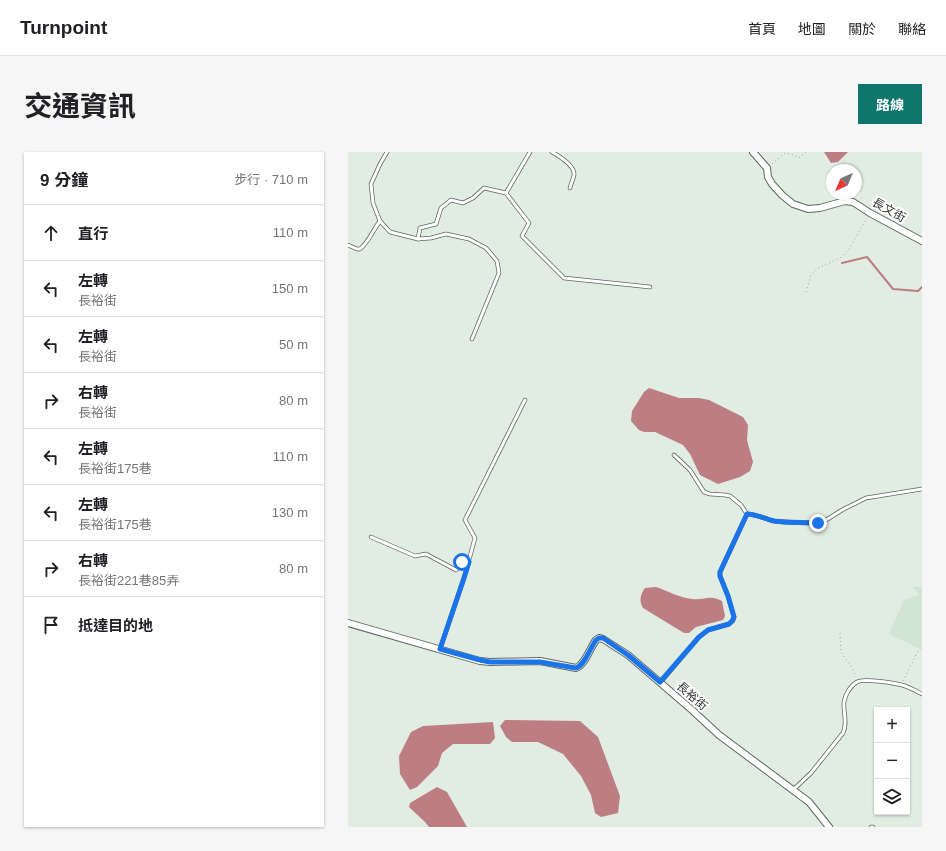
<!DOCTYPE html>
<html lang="zh-TW">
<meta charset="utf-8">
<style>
:root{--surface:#fff;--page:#f6f6f6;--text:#202124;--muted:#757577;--line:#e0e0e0;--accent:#0f766e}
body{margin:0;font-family:Arial,"Noto Sans TC",sans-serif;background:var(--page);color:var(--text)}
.controls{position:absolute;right:12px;bottom:12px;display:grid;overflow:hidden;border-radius:0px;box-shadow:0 1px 3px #0004}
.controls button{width:36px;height:36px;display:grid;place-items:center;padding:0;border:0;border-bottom:1px solid var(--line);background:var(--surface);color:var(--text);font:20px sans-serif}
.compass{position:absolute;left:478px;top:12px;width:36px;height:36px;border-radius:50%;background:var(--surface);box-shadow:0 1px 3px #0004;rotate:224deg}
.stop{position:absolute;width:12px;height:12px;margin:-9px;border:3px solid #1a73e8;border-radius:50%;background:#fff}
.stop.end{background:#1a73e8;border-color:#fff;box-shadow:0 1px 4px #0008}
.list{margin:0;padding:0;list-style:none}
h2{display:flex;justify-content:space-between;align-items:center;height:52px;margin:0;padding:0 16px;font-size:17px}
h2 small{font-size:13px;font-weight:400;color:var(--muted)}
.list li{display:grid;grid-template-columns:26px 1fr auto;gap:12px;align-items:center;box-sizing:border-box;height:56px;padding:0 16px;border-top:1px solid var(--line)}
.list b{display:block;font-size:15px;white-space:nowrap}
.list p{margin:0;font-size:13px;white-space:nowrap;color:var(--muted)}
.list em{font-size:13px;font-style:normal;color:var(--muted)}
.icon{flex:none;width:22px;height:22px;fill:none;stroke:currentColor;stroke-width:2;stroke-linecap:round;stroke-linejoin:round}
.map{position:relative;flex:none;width:574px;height:675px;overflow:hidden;border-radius:0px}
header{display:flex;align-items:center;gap:24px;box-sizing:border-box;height:56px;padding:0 20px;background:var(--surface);border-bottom:1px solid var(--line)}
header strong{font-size:19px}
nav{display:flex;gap:22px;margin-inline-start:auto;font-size:14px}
.intro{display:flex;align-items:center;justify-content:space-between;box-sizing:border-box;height:96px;padding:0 24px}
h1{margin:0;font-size:28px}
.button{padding:10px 18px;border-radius:0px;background:var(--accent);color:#fff;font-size:14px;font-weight:700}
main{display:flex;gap:24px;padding:0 24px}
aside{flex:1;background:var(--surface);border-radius:0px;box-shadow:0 1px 3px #0004}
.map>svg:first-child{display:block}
.built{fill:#d2e4d3}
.water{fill:#bd7e83}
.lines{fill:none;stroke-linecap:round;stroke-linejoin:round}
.stream{stroke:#bd7e83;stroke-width:2}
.service-casing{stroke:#5d685e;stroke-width:4.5}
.minor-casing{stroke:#5d685e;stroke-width:8}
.path{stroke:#99a29a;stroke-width:1;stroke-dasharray:1 3;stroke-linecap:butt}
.service{stroke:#fff;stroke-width:3}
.minor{stroke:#fff;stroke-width:6}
.route{stroke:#1a73e8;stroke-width:5}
.labels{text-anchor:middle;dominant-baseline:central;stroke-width:4;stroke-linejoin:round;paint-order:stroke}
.street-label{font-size:12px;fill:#333834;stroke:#fff}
</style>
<header>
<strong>Turnpoint</strong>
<nav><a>首頁</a><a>地圖</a><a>關於</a><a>聯絡</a></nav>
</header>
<div class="intro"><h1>交通資訊</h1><a class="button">路線</a></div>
<main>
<aside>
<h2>9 分鐘<small>步行 · 710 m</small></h2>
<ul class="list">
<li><svg class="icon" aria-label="ahead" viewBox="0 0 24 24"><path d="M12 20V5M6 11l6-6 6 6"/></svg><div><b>直行</b></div><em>110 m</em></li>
<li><svg class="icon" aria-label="left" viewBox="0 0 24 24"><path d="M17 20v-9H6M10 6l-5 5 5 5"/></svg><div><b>左轉</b><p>長裕街</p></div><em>150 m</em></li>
<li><svg class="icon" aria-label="left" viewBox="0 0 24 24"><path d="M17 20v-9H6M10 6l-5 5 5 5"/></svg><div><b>左轉</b><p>長裕街</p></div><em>50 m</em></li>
<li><svg class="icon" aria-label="right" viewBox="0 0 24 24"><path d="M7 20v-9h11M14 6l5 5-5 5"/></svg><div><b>右轉</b><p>長裕街</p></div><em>80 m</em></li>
<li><svg class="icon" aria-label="left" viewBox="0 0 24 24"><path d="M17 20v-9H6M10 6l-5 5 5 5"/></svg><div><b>左轉</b><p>長裕街175巷</p></div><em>110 m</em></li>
<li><svg class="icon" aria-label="left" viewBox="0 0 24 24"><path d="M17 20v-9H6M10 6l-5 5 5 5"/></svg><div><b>左轉</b><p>長裕街175巷</p></div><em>130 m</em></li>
<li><svg class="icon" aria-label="right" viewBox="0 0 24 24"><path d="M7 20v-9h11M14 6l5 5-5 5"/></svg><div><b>右轉</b><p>長裕街221巷85弄</p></div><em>80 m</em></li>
<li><svg class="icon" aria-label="arrive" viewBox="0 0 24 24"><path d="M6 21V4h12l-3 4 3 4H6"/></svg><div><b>抵達目的地</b></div></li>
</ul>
</aside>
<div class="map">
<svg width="574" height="675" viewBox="0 0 574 675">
<rect width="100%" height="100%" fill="#e1ede2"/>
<!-- built -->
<path class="built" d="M565,435h9v63l-33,-16 15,-34 15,-6z"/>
<!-- water -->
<g class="water">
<path d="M476,0h24l-10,10 -7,1z"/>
<path d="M301,236l30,10h20l10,2 34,17 5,8 -1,15 6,22 -3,9 -10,6 -22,7 -18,-9 -10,-21 -7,-9 -28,-13h-11l-5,-2 -8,-9 1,-10 12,-19z"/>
<path d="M308,435c12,4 24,11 36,12 12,2 17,-5 30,2l3,15 -2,4 -27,7 -7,6h-5l-41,-25c-4,-7 -3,-13 2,-20z"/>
<path d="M157,568l75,1 18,16 22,59 -2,17 -17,4 -6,-4 -4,-18 -10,-19 -18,-22 -25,-12h-26l-6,-5 -6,-11z"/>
<path d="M145,570l2,16 -5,6h-37l-11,9 -4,13 -21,21 -7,3 -10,-16 -1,-18 12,-24 12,-6z"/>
<path d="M89,635l10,5 20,35h-38l-4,-5 -16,-15 1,-4z"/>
</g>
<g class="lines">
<!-- stream -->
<path class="stream" d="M494,111l25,-6 26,32 25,2 4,-4"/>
<!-- service casing -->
<g class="service-casing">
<g id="service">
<path d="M39,0l-7,12 -9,20 2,19 7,18 10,11 28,7 13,-1 15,-4 23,5 17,9 11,13 2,12 -27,66"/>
<path d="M204,0c7,4 23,14 22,23 -1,5 -3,9 -4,13"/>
<path d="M158,41l24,-41"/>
<path d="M70,87l2,-11 16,-4 5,-16 10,-8 12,3 10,-5 11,-10 22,5 23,30 -7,13 42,42 86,9"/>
<path d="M0,93l9,4h3c9,-7 13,-19 20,-28"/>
<path d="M399,362c9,0 18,5 27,7 15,2 30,2 44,2l5,-1 19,-12 24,-12 56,-9"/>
<path d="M23,385l44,19 11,-2 30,16 6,-8h7"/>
<path d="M92,497l24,-71 11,-40 -10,-18 60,-120"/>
<path d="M312,531l39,-46 9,-7 21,-6 4,-3 1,-4 -6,-21 -8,-20v-4l27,-58 -6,-9 -11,-9 -5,-1 -15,-1 -6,-2 -14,-22 -16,-15"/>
<path d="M445,638l18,-17 32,-40c5,-10 0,-20 1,-31 1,-7 6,-16 13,-20 6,-4 37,1 45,3 7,2 14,6 20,9"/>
<path d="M523,675h2"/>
</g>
</g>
<!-- minor casing -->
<g class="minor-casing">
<g id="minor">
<path d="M405,0l14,16 1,9 4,7 10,11 11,9 15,5 12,-1 25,-7 8,1 17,11 52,28"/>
<path d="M0,471l132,38 10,1 50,-1 36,7c9,-3 14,-20 20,-28l3,-2 4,1 25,16 64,55 27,25 90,67 20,25"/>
</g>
</g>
<!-- path -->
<g class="path">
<path d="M424,12l13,-11 6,1 8,4 7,-6"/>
<path d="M458,140l5,-17 7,-7 22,-10 9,-9 18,-31"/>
<path d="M492,481l1,19 11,16 4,9"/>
<path d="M555,529l15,-30"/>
</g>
<!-- service -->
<use href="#service" class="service"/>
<!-- minor -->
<use href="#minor" class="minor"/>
</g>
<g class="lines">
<!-- route -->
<path class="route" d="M114,410h7l-5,16 -24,71 40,11 10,2h50l36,6c9,-3 14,-20 20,-28l3,-2h4l25,17 32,27 39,-45 9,-7 21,-6 3,-3 2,-4 -6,-21 -8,-20v-4l27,-58c9,0 18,5 27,7 15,2 30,1 44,2"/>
</g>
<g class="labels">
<!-- street labels -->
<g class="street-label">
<text transform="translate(541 58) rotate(29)">長文街</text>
<text transform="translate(344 544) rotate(41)">長裕街</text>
</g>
</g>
</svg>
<div class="controls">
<button>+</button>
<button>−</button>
<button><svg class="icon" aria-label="layers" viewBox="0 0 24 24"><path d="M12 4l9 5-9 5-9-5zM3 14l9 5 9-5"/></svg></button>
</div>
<svg class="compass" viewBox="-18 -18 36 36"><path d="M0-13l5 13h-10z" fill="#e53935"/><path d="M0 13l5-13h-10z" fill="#757577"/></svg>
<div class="stop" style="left:114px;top:410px"></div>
<div class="stop end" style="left:470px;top:371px"></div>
</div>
</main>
